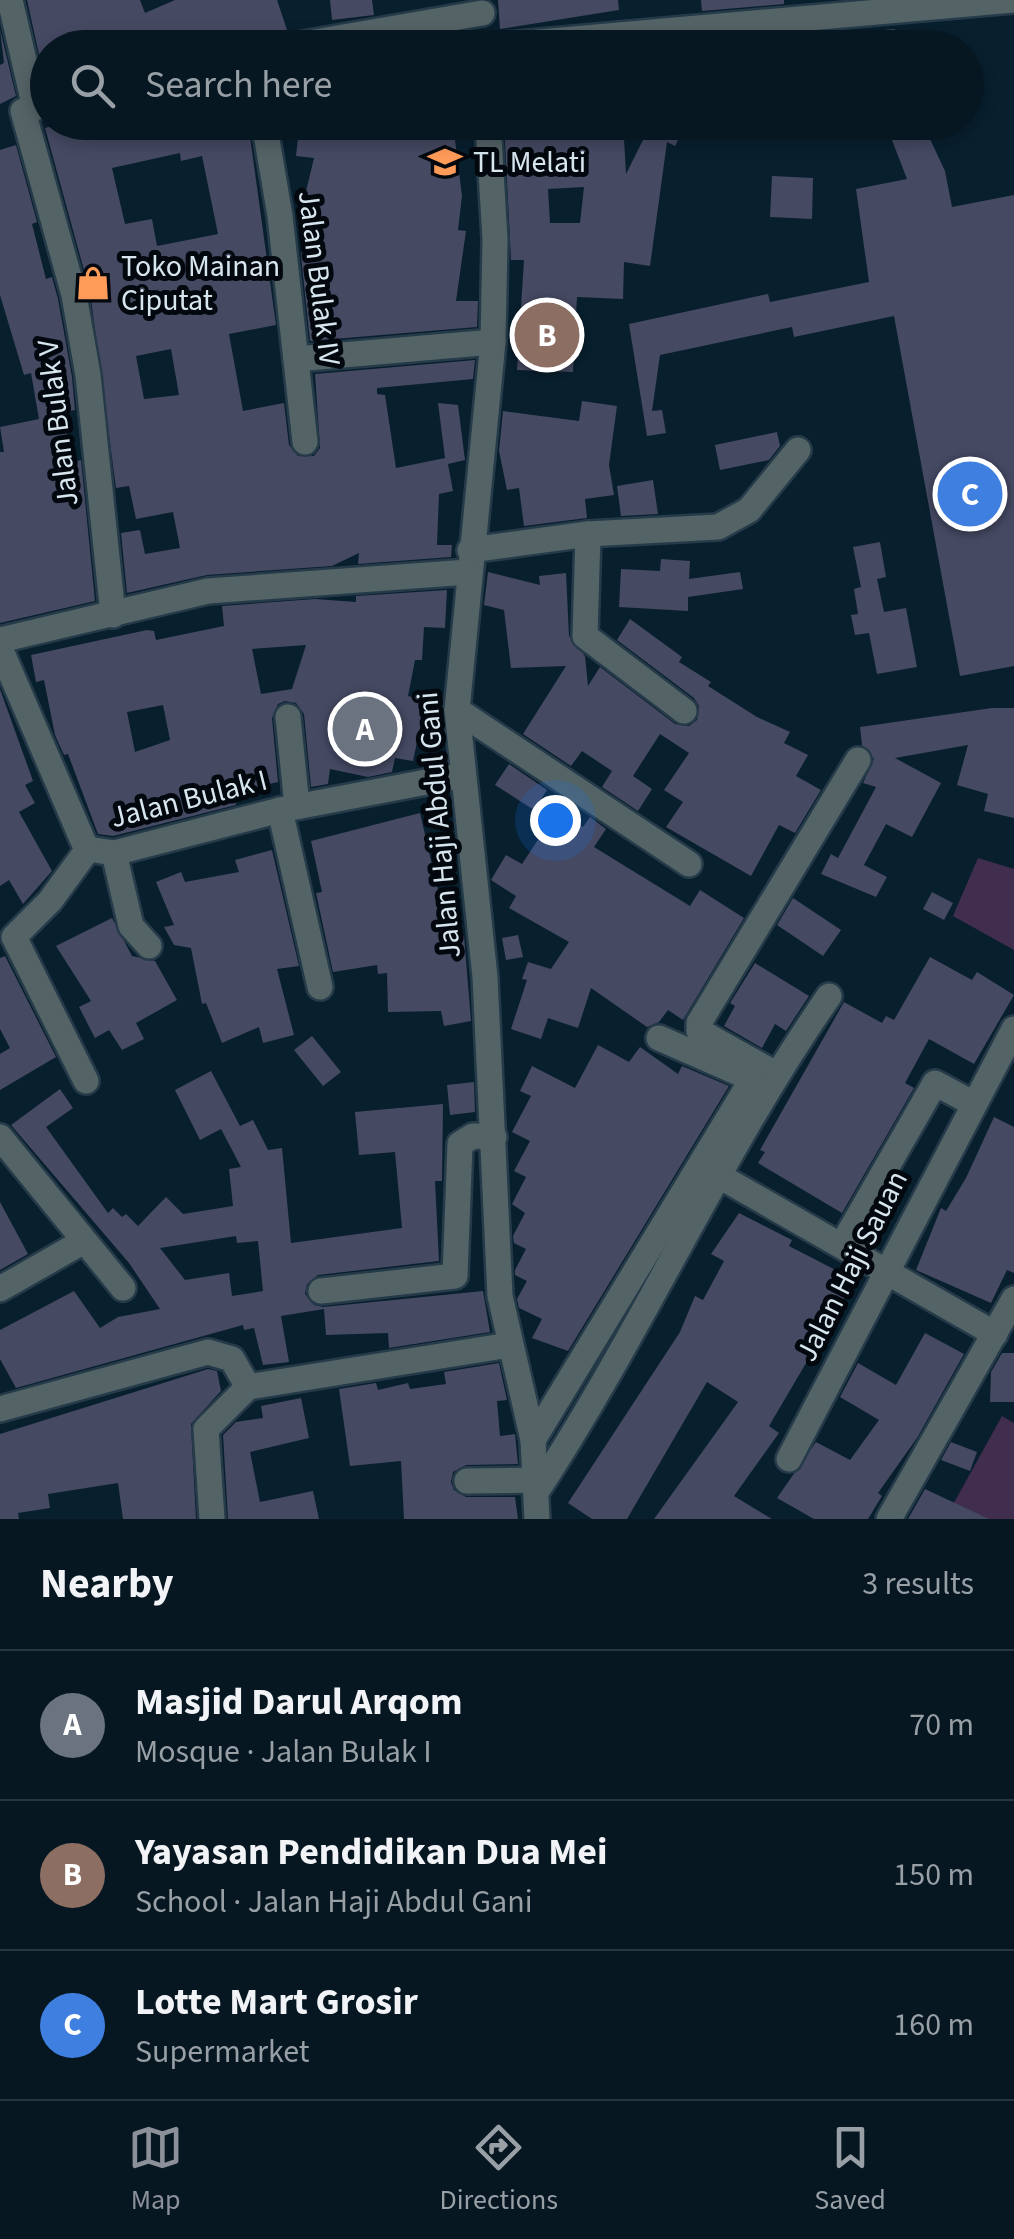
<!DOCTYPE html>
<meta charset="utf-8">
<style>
:root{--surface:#061722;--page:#14242f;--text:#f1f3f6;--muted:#989fa5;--line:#273640;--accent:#8c9099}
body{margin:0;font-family:"Source Sans 3",sans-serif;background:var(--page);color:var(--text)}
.you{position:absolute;left:555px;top:820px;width:35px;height:35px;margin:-25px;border:8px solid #fff;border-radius:50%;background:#1a73e8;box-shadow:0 0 0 15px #1a73e833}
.badge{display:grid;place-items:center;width:65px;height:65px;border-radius:50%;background:var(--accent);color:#fff;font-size:32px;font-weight:700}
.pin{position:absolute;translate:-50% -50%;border:5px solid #fff;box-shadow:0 2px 10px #0006}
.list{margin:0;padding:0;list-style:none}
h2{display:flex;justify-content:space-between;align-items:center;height:130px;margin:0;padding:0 40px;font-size:42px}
h2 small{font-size:32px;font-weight:400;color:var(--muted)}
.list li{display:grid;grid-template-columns:65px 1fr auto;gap:30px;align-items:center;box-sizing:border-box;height:150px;padding:0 40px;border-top:2px solid var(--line)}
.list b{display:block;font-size:38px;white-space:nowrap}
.list p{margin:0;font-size:32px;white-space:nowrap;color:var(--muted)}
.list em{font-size:32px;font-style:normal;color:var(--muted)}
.icon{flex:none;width:55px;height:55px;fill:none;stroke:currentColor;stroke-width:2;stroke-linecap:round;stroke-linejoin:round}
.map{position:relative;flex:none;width:1014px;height:1519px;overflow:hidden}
.search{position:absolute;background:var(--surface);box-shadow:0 5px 15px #0003;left:30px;right:30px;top:30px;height:110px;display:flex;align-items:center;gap:25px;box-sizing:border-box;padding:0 35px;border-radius:55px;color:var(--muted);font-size:38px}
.sheet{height:580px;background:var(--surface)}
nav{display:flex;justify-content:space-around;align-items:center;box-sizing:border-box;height:140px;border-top:2px solid var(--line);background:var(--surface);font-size:28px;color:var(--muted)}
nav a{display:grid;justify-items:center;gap:5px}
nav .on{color:var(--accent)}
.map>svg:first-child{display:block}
.green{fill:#412e4f}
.building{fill:#454962;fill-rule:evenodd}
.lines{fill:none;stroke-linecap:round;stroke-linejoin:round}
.minor-casing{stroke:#253b49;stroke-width:30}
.minor{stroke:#546366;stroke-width:25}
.labels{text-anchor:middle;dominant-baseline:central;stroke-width:10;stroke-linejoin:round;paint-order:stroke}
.poi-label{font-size:30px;fill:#d7e5ef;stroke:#02080e;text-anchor:start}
.street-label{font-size:30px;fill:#d7e5ef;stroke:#02080e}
</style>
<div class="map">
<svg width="1014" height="1519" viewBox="0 0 1014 1519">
<rect width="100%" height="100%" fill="#081f2e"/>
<!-- green -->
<g class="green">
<path d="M978,858l36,11v81l-61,-34z"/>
<path d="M1002,1416l12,7v96h-69z"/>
</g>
<!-- building -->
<g class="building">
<path d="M27,0h113l5,13 30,-13h102l10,30 -37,15 -2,-8 -25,11h-46l-4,-12 -33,12h-92l-2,38z"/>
<path d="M330,0h42l2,15 -42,5z"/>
<path d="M498,0h120l1,10 -119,19z"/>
<path d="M701,0h83v4l-82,7z"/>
<path d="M0,29l16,67 -16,8v-39l4,-2z"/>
<path d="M895,29l2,19h-72l-1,-13z"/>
<path d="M457,34l1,14h-68l-1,-2z"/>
<path d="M789,36l2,12h-101l1,-3z"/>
<path d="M65,122h183l28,203 -47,9 14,77 41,-8 5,42 9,11h16l6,-8 -5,-74 160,-14 -2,19 -96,9v6l8,1 11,73 49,-10 -7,-55 20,2 7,55 -17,4 5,27 -14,3 -2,51h15l-1,12 -93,7 1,-11 -27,13 -125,9 -80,18 -6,-60 19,-3 5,24 35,-6 -7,-36 -37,7 -7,-33 -13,2 -26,-196 -45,-164zM180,153l1,8 21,-5 16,78 -61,12 -5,-27 -27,5 -13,-56zM171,349l8,46 -35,4 -8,-43z"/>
<path d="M504,122h119l3,52 21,-42 -19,-10h59l-12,24 -8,-4 -17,124 -26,-4 -1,37 -46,-2 -4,75 -56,-2 7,-110h-13zM584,187l-4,36h-30l-2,-34z"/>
<path d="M885,122h37l23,49 7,36 62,-12v471l-54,10 -66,-360 -100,21 -2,-10 -132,28 -8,56 10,-1 4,23 -19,3 -18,-112 139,-30 2,8 99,-20 -13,-93 51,-10z"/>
<path d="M453,124l9,72 -4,34 8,1 -10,70h22l-1,26 -167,14 -9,-85 12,-46 -11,-2 12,-50 -18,-2 3,-27 85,10 -1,-8z"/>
<path d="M16,145l21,77 -5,2 14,55 6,-2 6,22 14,78 3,33 -12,2 10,50 8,-2 14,141 -95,22v-171h4l-4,-25 39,-8 -8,-46 -7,2 -24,-80v-145z"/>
<path d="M772,176l41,2 -1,41 -42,-2z"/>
<path d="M582,401l35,5 -8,59 5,30 -29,4 2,19 -63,8 -5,-38 -12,2 -8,-39 4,-40 76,10z"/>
<path d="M777,432l3,14 -11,14 -49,10 -5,-25z"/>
<path d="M653,480l5,34 -37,2 -4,-30z"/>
<path d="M880,542l6,35 -9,2 7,33 22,-4 11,59 -40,7 -8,-41 -14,2 -4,-20 7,-1 -4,-25 7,-2 -8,-40z"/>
<path d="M661,559l29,2 -1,18 51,-7 3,17 -55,8v14l-69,-4 2,-38 39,2z"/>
<path d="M488,572l52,13 -1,-9 27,-3 3,63 16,20 3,30 12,-19 75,57 14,2 8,-6 2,-14 -5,-8 -77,-58 13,-21 52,38 -3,5 32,20 -3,4 49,31 33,15 -6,11 24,12 -12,21 25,14 -26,43 -16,-8 -28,51 -85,-49 17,-25 -19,-12 25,-37 -29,-19 -27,42 19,13 -14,22 -36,-24 10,-16 -30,-20 -11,15 -48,-32 43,-68 -55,2 -7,-58 -20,-5z"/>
<path d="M447,590l-2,38 -21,-1 -2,33h-7l-7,36 18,4 -13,61 -18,-3 -3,14 -24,5 -38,-8 -2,15 -17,3 -7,-73 -8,-11 -11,-2 -7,3 -6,14 6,64 -45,10 3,13 -123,31 -15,-2 -30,-80 -4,1 -9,-20 -11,-55 -8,2 -5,-27 116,-25 7,1 2,9 68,-14 -2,-20 93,-7 41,3v-6zM306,645l-14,44 -31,5 -9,-45zM163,705l7,35 -35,12 -8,-40z"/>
<path d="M0,689l33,92 -8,4 10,18 -16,9 33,59 -29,33 -14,-24 -9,6z"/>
<path d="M992,708h22v110l-30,-7 4,-17 -31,-9 11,-40 -73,13 46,25 -29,54 -26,-13 -22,41 23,12 -11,20 -55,-23 10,-20 7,4 38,-71 -13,-4 11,-24 -12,-14 -2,-18z"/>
<path d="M509,764l38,26 -13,20 -39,-25z"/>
<path d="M557,811l26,16 7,-10 16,12 -12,18 96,59 10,-16 44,28 -61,102 -15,-10 -9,12 -12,5 -56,-39 -13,40 -30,-10 -7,21 -30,-10 16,-49 -5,-1 6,-17 23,7 18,-27 -60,-34 7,-12 -25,-16 15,-25 16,9z"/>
<path d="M420,813l29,125 15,-2 7,85 -27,5 -3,-15 -53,1 -1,-39 -9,1 -1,-9 -44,7 -17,-79 6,-1 -11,-51z"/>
<path d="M272,850l27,116 -22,3 17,66 -31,8 -4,-16 -37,16 -16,-40 -4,1 -11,-56 -17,-3 -10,-18 10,-2 -18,-43 25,-10 4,10 54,-10 -4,-12z"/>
<path d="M932,892l21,11 -9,17 -21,-11z"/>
<path d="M793,898l48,32 -18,26 -46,-31z"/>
<path d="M112,918l20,38 23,5 22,39 -41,23 8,16 -22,11 -13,-20 -14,8 -16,-31 12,-6 -35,-55z"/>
<path d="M518,935l5,22 -17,3 -4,-22z"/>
<path d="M5,956l51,101 -56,33v-36l10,-6 -10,-19v-71z"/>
<path d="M930,957l42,23 5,-8 37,23 -40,69 -45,-25 -24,44 9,5 -72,125 -84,-50 7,-11 -5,-2 84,-148 38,21 4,-7 8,4z"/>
<path d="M755,963l54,33 -23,35 -11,-7 -13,24 -38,-22 11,-20 -5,-3z"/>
<path d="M312,1036l29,36 -18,14 -29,-36z"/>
<path d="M598,1045l31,17 11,-15 38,27 4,-8 47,20 -161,265 -36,-13 10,-19 -23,-11 -2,-9 10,-18 -12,-6v-5l11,-21 -12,-6 -1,-7 12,-23 -13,-9 14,-27 -12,-6 16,-30 -18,-9 19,-36 -11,-5 12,-25 43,22z"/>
<path d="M211,1071l29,55 13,-6 15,30 14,-2 9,95 111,-15 -7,-76 -36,3 -4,-43 88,-8 -1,77h-7l4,80 -121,14 -11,9 -2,10 9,11 9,2 160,-16 7,41 -101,16 -1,-15 -62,2 -2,-26 -43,7 8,46 -26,3 -9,-37 -10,2 -1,-5 -227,63 -16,-29v-29l74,-39 26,37 18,-11 42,-8 -31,-46 -118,-138 49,-36 13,19 -27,19 62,86 5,-5 9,9 4,-3 12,12 28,-29 17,17 50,-8 -4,-37 12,-2 -20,-38 -21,11 -25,-50zM236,1236l1,7 21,-2 5,50 -31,5 -3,-23 -44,7 -25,-32z"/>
<path d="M474,1082l1,30 -25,3 -3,-30z"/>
<path d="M994,1117l20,10v146l-7,-3 -16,33 -75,-33 25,-62 5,3 20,-33z"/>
<path d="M0,1202l28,52 -28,16z"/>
<path d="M739,1213l53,27 -3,6 66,34 -86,146 10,7 -45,63 38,23h-118l84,-117 -31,-20 -80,137h-35l-24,-16 112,-171 15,-36 8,4 21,-39 -13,-7z"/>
<path d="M925,1333l39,21 -47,84 -39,55 4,3 -14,23h-54l-37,-21 39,-56 34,18 29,-40 -39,-23 18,-34 38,22z"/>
<path d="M1002,1353h12v49h-24l1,-30z"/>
<path d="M499,1363l8,37 -10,1 3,35 15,-2 3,30 -52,1 -13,7 -2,10 3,8 12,7h49l3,22h-114l-3,-58 -51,5 -11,-77 37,-6 2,7 30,-7 2,6 36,-5 -2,-12z"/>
<path d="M208,1369l9,2 4,20 -30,33 5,95h-73l-5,-36 -70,11 2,14 -32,5 1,6h-19v-85z"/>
<path d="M301,1398l8,40 -59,14 10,50 53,-11 6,28h-91l-5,-84 13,-13 27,-4 -2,-12z"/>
<path d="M951,1442l26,10 -7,19 -29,-11z"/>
<path d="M925,1489l64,30h-81z"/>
</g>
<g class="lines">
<!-- minor casing -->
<g class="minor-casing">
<g id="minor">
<path d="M10,0l25,108"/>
<path d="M483,47l531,-47"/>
<path d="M280,48l202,-35"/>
<path d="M23,111l51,184 14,80 25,240"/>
<path d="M264,122l16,94 25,226"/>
<path d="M488,122l7,117 -2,103 -36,368 28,267 15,319 33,144 4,79"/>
<path d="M296,359l197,-17"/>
<path d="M588,534l-3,102 99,75"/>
<path d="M470,550l118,-16 130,-7 31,-17 49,-60"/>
<path d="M0,640l208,-49 260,-19"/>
<path d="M0,648l83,193 5,8 26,4 166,-43 183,-35"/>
<path d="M457,710l232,154"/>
<path d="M288,717l9,89"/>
<path d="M280,810l40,177"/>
<path d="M114,853l17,73 18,20"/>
<path d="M767,1069l-68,-38v-8l159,-263"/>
<path d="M86,1081l-72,-144 36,-36 38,-52"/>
<path d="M0,1137l123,151"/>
<path d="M721,1177l274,157"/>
<path d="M842,1245l93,-162 39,21"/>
<path d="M0,1289l84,-48"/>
<path d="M321,1291l134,-15 5,-132 13,-8 21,1"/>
<path d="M0,1409l208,-57 24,7 16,28 261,-42"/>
<path d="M533,1440l215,-354v-9l-89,-39"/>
<path d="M789,1459l225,-430"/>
<path d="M467,1481l69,-1"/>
<path d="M537,1491c105,-160 183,-338 292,-495"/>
<path d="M212,1519l-6,-90 42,-42"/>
<path d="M889,1519l125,-220"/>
</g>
</g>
<!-- minor -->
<use href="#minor" class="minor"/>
</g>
<!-- icons -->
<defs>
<g id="school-bare" transform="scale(2.7)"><path d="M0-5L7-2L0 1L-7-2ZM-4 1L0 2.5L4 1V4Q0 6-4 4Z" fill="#fe9b59" stroke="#02080e" stroke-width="2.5" paint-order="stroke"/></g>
<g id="shop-bare" transform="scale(2.7)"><path d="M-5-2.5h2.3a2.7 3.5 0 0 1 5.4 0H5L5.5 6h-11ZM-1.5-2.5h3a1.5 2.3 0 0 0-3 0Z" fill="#fe9b59" stroke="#02080e" stroke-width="2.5" paint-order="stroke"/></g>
</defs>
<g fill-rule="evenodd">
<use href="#school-bare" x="445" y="162"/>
<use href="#shop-bare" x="93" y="283"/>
</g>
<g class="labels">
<!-- poi labels -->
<g class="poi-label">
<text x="473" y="162">TL Melati</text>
<text x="121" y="266">Toko Mainan<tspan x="121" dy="34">Ciputat</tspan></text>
</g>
<!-- street labels -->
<g class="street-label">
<text transform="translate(319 278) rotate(83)">Jalan Bulak IV</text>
<text transform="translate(58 423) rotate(-97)">Jalan Bulak V</text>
<text transform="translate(189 799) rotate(-14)">Jalan Bulak I</text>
<text transform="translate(439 825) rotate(-95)">Jalan Haji Abdul Gani</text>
<text transform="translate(852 1266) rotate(-63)">Jalan Haji Sauan</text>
</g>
</g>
</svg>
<div class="you"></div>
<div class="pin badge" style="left:365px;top:729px;background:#6b7280">A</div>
<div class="pin badge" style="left:547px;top:335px;background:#8d6e63">B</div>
<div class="pin badge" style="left:970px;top:494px;background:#3f7fe0">C</div>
<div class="search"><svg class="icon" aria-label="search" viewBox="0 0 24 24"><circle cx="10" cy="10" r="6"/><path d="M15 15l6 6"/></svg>Search here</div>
</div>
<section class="sheet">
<h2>Nearby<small>3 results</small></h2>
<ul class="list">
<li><span class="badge" style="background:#6b7280">A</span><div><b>Masjid Darul Arqom</b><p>Mosque · Jalan Bulak I</p></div><em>70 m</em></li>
<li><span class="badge" style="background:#8d6e63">B</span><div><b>Yayasan Pendidikan Dua Mei</b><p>School · Jalan Haji Abdul Gani</p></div><em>150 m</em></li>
<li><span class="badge" style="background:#3f7fe0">C</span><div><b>Lotte Mart Grosir</b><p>Supermarket</p></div><em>160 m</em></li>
</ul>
</section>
<nav>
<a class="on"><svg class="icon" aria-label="map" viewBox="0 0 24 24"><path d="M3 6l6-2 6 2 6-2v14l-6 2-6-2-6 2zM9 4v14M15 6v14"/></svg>Map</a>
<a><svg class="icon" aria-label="directions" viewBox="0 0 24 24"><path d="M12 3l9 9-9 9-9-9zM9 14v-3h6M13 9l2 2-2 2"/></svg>Directions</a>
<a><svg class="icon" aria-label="saved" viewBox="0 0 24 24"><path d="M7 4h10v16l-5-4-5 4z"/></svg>Saved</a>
</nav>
